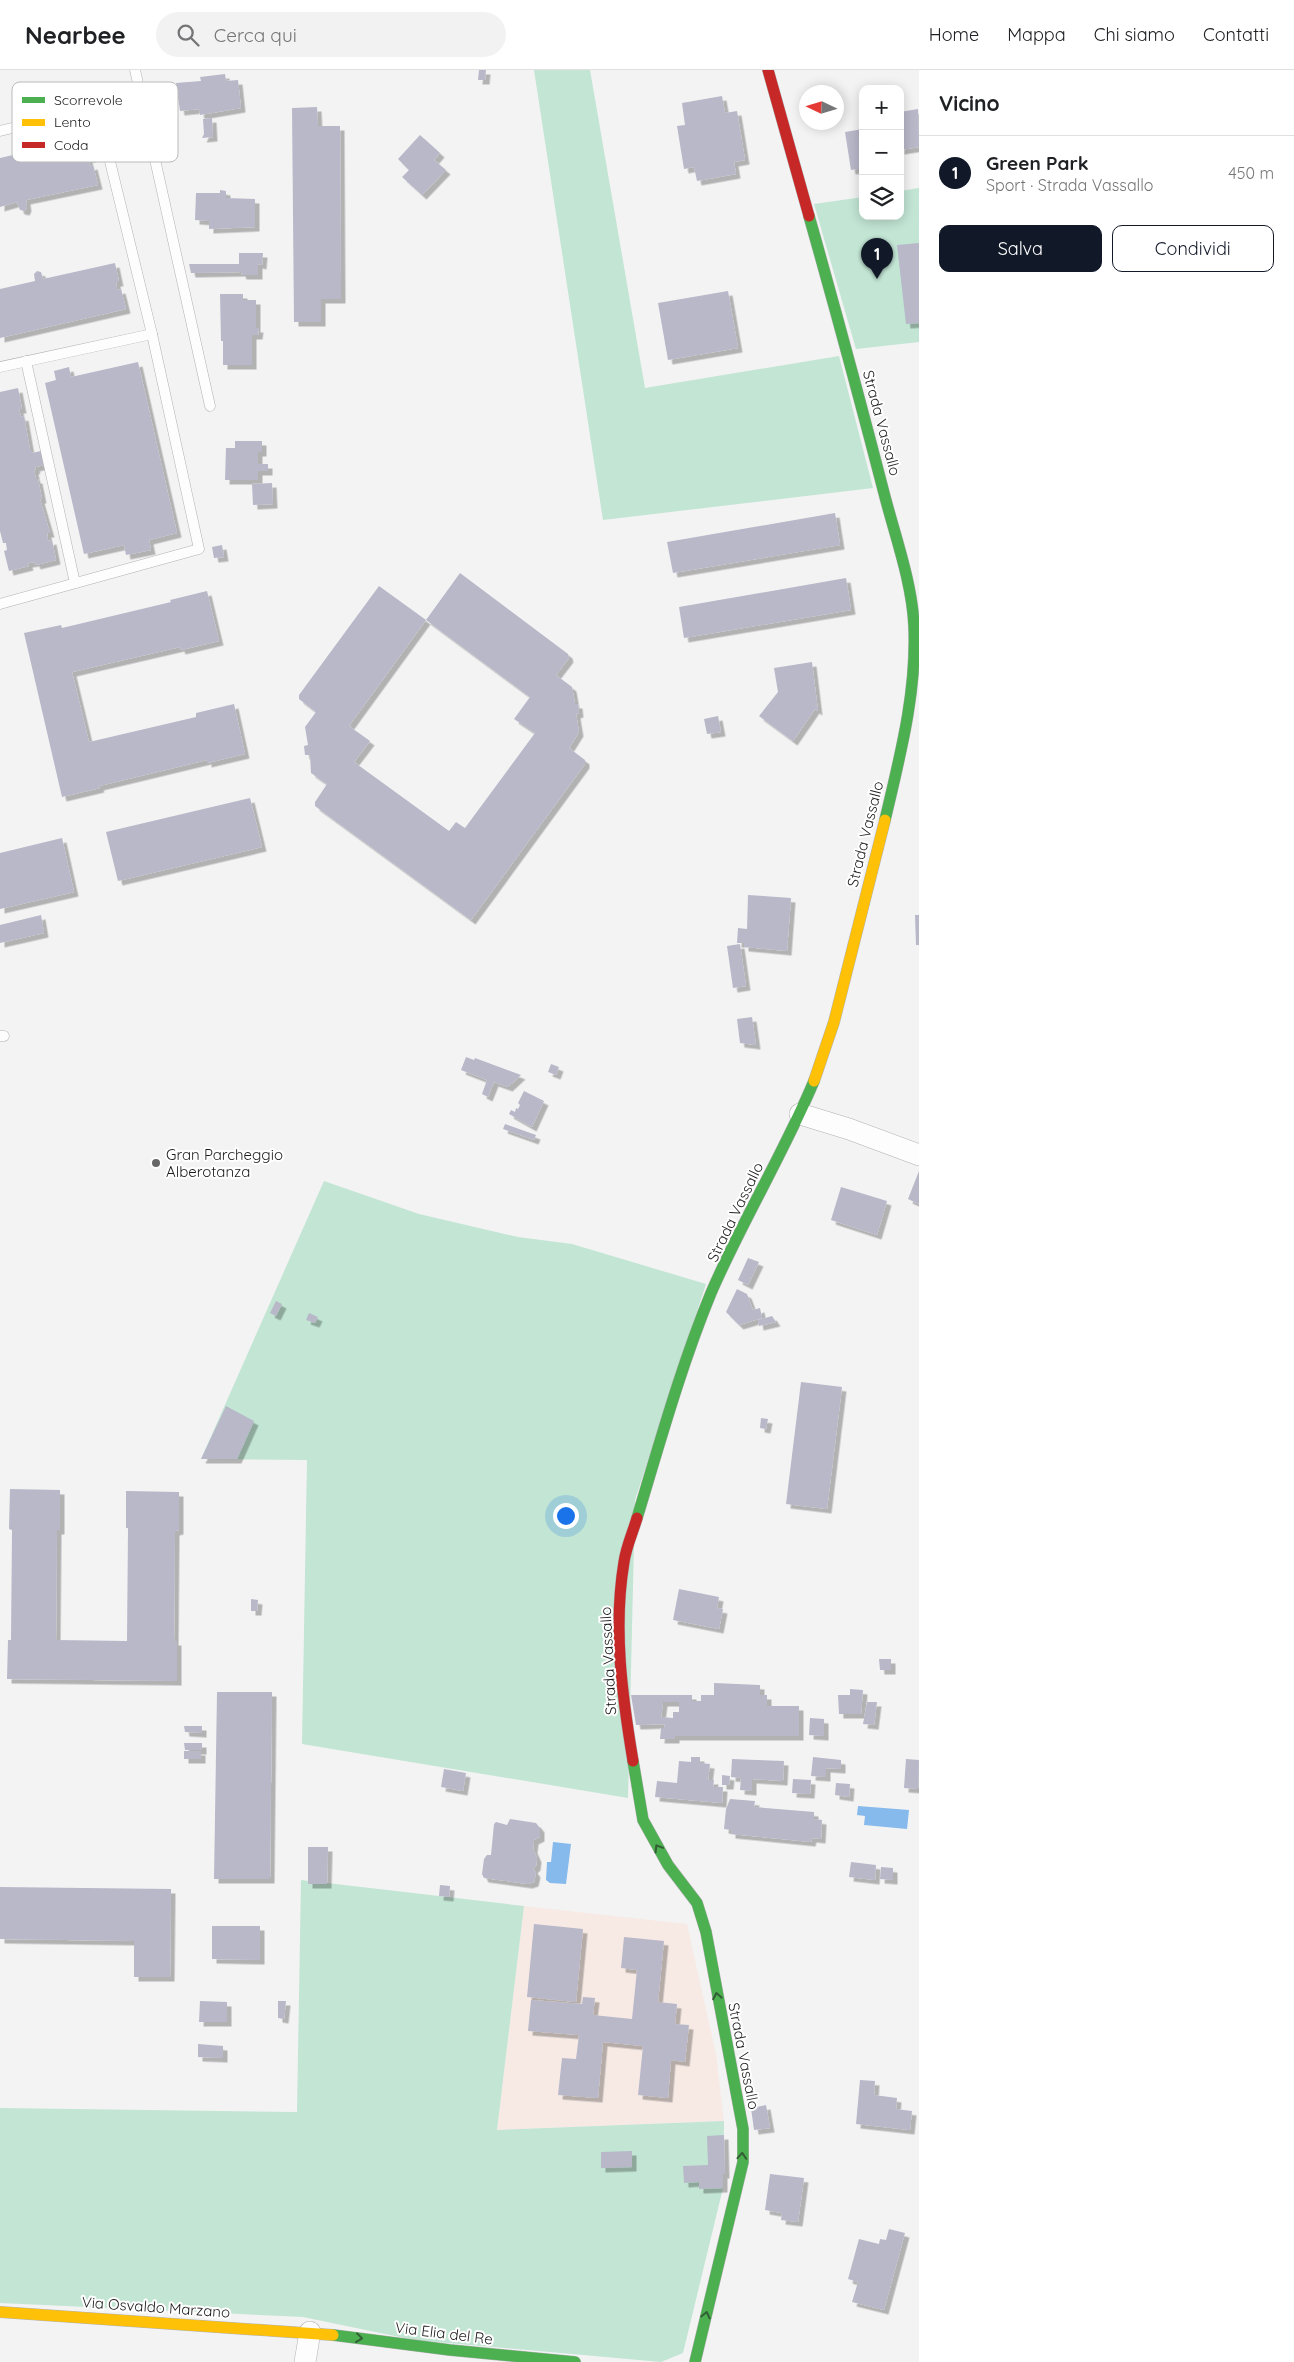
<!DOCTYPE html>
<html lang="it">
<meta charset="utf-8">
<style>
:root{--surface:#fff;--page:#f2f2f2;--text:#202124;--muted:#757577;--line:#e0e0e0;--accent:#111827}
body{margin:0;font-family:Quicksand,sans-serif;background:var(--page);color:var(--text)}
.controls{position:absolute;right:15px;top:15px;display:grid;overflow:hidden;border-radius:10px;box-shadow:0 2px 12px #0003}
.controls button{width:45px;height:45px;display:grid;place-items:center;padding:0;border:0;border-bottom:1px solid var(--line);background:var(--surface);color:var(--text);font:25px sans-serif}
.compass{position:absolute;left:799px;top:15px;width:45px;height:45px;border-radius:50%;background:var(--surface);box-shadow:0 2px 12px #0003;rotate:274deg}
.you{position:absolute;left:565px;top:1445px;width:18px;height:18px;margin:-12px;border:4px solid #fff;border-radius:50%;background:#1a73e8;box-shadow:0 0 0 8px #1a73e833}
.badge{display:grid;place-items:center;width:32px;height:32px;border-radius:50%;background:var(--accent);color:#fff;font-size:16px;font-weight:700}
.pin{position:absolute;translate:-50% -41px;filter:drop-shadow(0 1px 2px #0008)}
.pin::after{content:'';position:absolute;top:26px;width:18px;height:15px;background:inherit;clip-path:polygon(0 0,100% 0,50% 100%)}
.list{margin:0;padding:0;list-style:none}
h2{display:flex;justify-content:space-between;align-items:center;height:65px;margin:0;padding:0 20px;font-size:21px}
h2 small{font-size:16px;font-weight:400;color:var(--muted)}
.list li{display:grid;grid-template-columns:32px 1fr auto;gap:15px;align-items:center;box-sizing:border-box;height:75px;padding:0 20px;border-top:1px solid var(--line)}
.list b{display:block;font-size:19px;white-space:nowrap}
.list p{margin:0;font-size:16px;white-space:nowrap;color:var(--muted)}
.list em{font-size:16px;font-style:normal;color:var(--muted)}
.actions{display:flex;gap:10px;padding:15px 20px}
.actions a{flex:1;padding:11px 0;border:1px solid var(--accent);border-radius:10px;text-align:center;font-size:18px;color:var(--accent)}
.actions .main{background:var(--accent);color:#fff}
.icon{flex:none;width:28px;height:28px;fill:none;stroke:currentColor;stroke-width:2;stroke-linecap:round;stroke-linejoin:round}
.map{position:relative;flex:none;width:919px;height:2292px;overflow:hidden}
header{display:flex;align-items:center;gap:30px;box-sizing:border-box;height:70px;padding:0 25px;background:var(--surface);border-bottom:1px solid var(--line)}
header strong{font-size:24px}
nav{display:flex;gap:28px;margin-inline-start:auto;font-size:18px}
.search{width:350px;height:45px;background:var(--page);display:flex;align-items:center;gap:12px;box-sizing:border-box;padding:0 18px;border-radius:28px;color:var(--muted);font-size:19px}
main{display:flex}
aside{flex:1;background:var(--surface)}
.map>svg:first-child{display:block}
.education{fill:#f7eae5}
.green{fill:#c2e5d4}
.water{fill:#86b9ec}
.building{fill:#b8b8c9;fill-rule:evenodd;filter:url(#shadow)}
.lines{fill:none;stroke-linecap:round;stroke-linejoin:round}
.lane-casing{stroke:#b2b2b3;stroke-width:11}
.street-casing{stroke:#b2b2b3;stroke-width:22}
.fast-casing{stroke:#b2b2b3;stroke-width:12}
.slow-casing{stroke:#b2b2b3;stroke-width:12}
.jam-casing{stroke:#b2b2b3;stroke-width:12}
.lane{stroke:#fdfdfd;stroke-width:10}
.street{stroke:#fdfdfd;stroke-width:21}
.fast{stroke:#4caf50;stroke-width:11}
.slow{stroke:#ffc107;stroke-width:11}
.jam{stroke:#c62828;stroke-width:11}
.oneway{stroke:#325e34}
.poi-dot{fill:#676768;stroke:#fff;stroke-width:2}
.labels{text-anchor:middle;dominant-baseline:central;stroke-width:4;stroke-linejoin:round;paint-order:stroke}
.street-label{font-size:15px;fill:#1c1c1d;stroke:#fff}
.poi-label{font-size:15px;fill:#1c1c1d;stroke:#fff;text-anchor:start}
.key{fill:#fff;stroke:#bbb;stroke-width:1}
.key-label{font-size:14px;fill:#1c1c1d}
</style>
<header>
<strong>Nearbee</strong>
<div class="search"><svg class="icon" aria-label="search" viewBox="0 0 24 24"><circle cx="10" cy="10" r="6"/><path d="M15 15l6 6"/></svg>Cerca qui</div>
<nav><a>Home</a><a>Mappa</a><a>Chi siamo</a><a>Contatti</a></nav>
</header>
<main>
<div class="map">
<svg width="919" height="2292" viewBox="0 0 919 2292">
<defs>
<filter id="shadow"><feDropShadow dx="4.5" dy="4.5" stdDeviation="0" flood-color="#0004"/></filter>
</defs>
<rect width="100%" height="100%" fill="#f3f3f4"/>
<!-- education -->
<path class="education" d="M524,1836l163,18 29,130 8,67 -227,9z"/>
<!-- green -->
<g class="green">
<path d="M534,0h56l55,318 194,-32 34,132 -270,32z"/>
<path d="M919,118v154l-63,7 -42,-145 49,-7v19h37v-25z"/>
<path d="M324,1111l95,33 99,23 54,7 134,40 -71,216 -7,298 -326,-54 5,-284 -106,-1z"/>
<path d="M301,1810l223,26 -27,224 227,-9 -1,67 -40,165 -22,9 -247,-22 -111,-23 -303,-14v-195l297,4z"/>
</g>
<!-- water -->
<g class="water">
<path d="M858,1736l51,4 -2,19 -43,-4 1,-9 -8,-1z"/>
<path d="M553,1772l18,2 -5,40 -16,-1 -4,-3 1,-18h4z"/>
</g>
<!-- building -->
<g class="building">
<path d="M479,0h7l-1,10h-7z"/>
<path d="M225,4l1,7 12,-1 3,28 -41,7 -1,-6 -19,2 -4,-28 25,-2 -1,-4z"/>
<path d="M722,26l3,17 12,-2 8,49 -11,2 2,12 -39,7 -3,-14 -10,2 -7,-43 8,-1 -3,-22z"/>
<path d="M317,37l1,19h22l1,173h-20v23h-27l-2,-214z"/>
<path d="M918,39l1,38 -19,3v-38z"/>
<path d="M212,48l1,19 -11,1 2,-4 -1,-15z"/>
<path d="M863,59v39l-12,2 -6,-38z"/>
<path d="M420,65l20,18 -6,7 12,10 -24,25 -20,-18 7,-7 -11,-11z"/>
<path d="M87,68l5,20h-4l2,8 3,-1 5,20 -72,15 1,7 -2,4 -5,-1 -3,-8 -17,5v-49z"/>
<path d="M220,120l6,1v7l29,1v28l-46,2v-8l-14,-1 1,-27h24z"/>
<path d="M919,173v80l-13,1 -9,-79z"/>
<path d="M239,183h24l-1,12 -4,-1v11h-16l-1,-3 -50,1 -2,-9h50z"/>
<path d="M115,193l4,19h-3l1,8 4,-1 5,20 -126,29v-49l35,-8 -1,-7 3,-3 4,1 2,7z"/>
<path d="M728,221l10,57 -70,12 -10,-57z"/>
<path d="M220,224h23v6h13v28h3l-1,7h-6v30h-29v-24h-2z"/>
<path d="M138,292l39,171 -28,7 2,10 -25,5 -2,-10 -40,9 -39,-171 11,-3 -2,-9 15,-4 2,10z"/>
<path d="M18,318l4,21h-3l2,8 3,-1 6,34h2v3l9,-2 3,14 -9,2 1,2 -2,1 2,9h2l4,20h-2l10,34h-3l1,8 4,-1 4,20 -20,5 -1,-3 -7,1 1,3 -20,5 -5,-20 3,-1 -1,-7h-3l-3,-12v-139z"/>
<path d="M235,371h27v11h-4v12h10v7h-10v9h-33l1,-32h9z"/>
<path d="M272,413l1,21 -20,1 -1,-21z"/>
<path d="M835,443l5,32 -167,28 -6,-31z"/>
<path d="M222,475l2,12 -10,1 -2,-11z"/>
<path d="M460,503l108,81 1,4 -13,17 16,12 3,17h3l1,9 -3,1 3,18 -10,16 16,12v4l-114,156 -156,-114v-4l12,-18 -16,-11 -1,-18h-5l-1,-9 4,-1 -3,-18 11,-15 -17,-13v-4l80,-109 47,34 -77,106 21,15 -16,21 95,69 7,-9 9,6 70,-95 -21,-14 16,-22 -104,-77z"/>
<path d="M846,508l5,32 -167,28 -5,-31z"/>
<path d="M207,521l12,50 -38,9 -1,-3 -108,25 17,70 107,-25v-4l38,-9 11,50 -38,9v-3l-108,26 1,2 -38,9 -38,-164 37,-8 1,3 109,-26 -1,-2z"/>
<path d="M812,592l6,49 -3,-2 -22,32 -34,-25 19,-24 -4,-24z"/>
<path d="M718,646l3,16 -14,2 -3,-15z"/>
<path d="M250,728l12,49 -144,34 -12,-49z"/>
<path d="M62,768l12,54 -74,17v-56z"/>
<path d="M748,825l43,3 -4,53 -43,-4v-4h-7l1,-15 9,1z"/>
<path d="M41,845l3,18 -44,10v-18z"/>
<path d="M915,845h4v30h-3z"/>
<path d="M740,874l6,42 -13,2 -6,-42z"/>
<path d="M752,947l4,28 -16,-2 -3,-24z"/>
<path d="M466,987l8,3 1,-2 46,17 -13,12 -14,-5 -6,15 -6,-3 5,-14 -26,-10z"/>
<path d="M551,994l8,3 -3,8 -8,-3z"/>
<path d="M524,1021l20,10 -12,26 -23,-13 2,-4 4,2 1,-4 2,1 2,-4 -2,-2z"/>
<path d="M505,1054l31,11 -2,5 -31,-11z"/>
<path d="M919,1101v33l-11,-5z"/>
<path d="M841,1117l46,14 -10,34 -46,-15z"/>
<path d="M748,1188l11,4 -11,23 -10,-5z"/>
<path d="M737,1219l10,5 6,16 7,-2 2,10 -23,7 -13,-13z"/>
<path d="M276,1231l6,3 -6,12 -6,-3z"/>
<path d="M309,1243l9,4 -3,6 -9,-3z"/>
<path d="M772,1246l4,6 -17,4 -1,-6z"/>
<path d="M801,1312l41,5 -15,122 -41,-5z"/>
<path d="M226,1336l28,15 -17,38h-36z"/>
<path d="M761,1348l7,1 -2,10 -6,-1z"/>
<path d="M10,1419l50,1v40h-3l-1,110 71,1 1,-113h-2v-37l53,1v38l-4,1 -1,110h3v40l-170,-2 1,-39h3l1,-110 -3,-1z"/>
<path d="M679,1519l40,8 -2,11 6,1 -4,20 -46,-9z"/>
<path d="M251,1529l7,1 -1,11h-6z"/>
<path d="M879,1589h12v11h-11z"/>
<path d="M714,1613l46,2v10h7v11h32v30h-124v3h-15l1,-11h3l1,-4 -29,1 -5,-30h61v6h9v-6h13zM663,1632h16v10h-6v6l-12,-1z"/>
<path d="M850,1619l13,1 -2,24h-22l-1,-19h12z"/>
<path d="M217,1622h55l-2,187h-56z"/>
<path d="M867,1632h10l-3,23 -11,-1z"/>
<path d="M810,1648l14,1v17l-15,-1z"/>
<path d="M184,1656h18v7l-17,-1z"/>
<path d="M184,1673h18v7h-17z"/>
<rect x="184" y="1681" width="17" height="8"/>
<path d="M691,1687h9v6l10,1 -2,16h6l-1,7h10l-1,16 -67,-6 2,-16 20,2 2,-22 12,1z"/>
<path d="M813,1687l28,3v9l-15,-1v9l-15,-1z"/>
<path d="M732,1689l52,2 -1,20 -31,-2v12l-12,-1 1,-12 -10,-1z"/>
<path d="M906,1689l13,1 -1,29 -14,-1z"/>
<path d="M444,1699l22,4 -3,18 -22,-4z"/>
<path d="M722,1705l8,1 -1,9h-7z"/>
<path d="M793,1709l18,1 -1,14 -18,-1z"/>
<path d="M836,1713l14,1 -1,13 -14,-2z"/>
<path d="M730,1729l25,2 -1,6 60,5v7l8,1 -1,19 -9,-1 -1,4 -80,-8v-4l-7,-1 2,-20z"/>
<path d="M510,1749l26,4 4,5v9l-6,3 -1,9 4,9 -1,8 -3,3 3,4 -2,9 -6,2 -44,-6 -2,-4 2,-15 3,-4h4l3,-31 2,-2 11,3z"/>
<path d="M308,1777h20l-1,37h-19z"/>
<path d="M851,1792l25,3 -1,15 -26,-3z"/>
<path d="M881,1797l12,1v12l-13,-1z"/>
<path d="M440,1815l10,1 -1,11 -10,-1z"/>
<path d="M0,1817l171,2 -1,88h-36v-36l-134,-2z"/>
<path d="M534,1854l49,5 -7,73 -49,-5z"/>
<path d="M212,1856h48v34l-48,-1z"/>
<path d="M624,1867l40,4 -6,61 19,2 -2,20 14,1 -4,37 -14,-2 -3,38 -30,-3 5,-49 -40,-4 -5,56 -40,-3 4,-37 14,1 3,-24 -51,-4 3,-31 51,4 1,-7 12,1 -2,17 39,4 5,-49 -16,-2z"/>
<path d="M200,1931l27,1v20h-28z"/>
<path d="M278,1931h8l-2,18 -6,-1z"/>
<path d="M198,1974l25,2v12l-25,-1z"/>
<path d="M860,2010l15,1 -1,14 23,3 -1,11 16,2 -2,19 -54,-6z"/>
<path d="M766,2035l4,23 -16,2 -3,-22z"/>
<path d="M724,2065l1,39h-2v14l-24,1v-7l-15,1 -1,-17 25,-1 -1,-29z"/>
<path d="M632,2081v16l-31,1v-16z"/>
<path d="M770,2104l34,4 -6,44 -17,-2 1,-7 -17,-3z"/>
<path d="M889,2159l16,4 -21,77 -32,-8 6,-20 -10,-3 11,-40 20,5 1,-5 6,1z"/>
</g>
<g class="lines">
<!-- lane casing -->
<g class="lane-casing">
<g id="lane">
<path d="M135,0l75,336"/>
<path d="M0,61l97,-23 55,226 47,215 -199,55"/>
<path d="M26,291l49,222"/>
<path d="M0,297l152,-33"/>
<path d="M0,966h4"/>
</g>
</g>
<!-- street casing -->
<g class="street-casing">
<g id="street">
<path d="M800,1044l49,15 70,26"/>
<path d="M305,2292l5,-30"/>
</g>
</g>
<!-- fast casing -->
<g class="fast-casing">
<g id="fast">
<path d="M809,146c26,92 51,184 75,277 11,43 28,89 30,133 3,66 -14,130 -29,194"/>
<path d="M637,1448c23,-76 44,-152 74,-225 31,-72 73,-140 103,-212"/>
<path d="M633,1691l10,59 25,45 29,38 9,29 37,197v33l-48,200"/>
<path d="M333,2265l117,15 125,12"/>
</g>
</g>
<!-- slow casing -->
<g class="slow-casing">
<g id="slow">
<path d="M814,1011l20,-59 51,-202"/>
<path d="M0,2242l333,23"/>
</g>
</g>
<!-- jam casing -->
<g class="jam-casing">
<g id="jam">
<path d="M768,0l41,146"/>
<path d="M633,1691c-11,-66 -20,-133 -9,-199 2,-15 9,-30 13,-44"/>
</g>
</g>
<!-- lane -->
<use href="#lane" class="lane"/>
<!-- street -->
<use href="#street" class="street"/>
<!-- fast -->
<use href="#fast" class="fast"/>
<!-- slow -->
<use href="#slow" class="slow"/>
<!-- jam -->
<use href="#jam" class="jam"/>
</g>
<!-- one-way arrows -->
<defs><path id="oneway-chevron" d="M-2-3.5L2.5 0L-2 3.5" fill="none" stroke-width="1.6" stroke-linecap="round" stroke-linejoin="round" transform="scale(1.25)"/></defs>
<g class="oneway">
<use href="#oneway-chevron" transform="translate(658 1778) rotate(-121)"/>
<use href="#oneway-chevron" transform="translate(717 1926) rotate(-100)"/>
<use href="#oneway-chevron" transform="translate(742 2086) rotate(-86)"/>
<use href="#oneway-chevron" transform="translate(706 2245) rotate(-77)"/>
<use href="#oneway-chevron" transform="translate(359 2268) rotate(7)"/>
</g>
<!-- markers -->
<circle class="poi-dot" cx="156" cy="1093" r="5"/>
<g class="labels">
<!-- street labels -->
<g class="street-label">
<text transform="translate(882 353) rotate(75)">Strada Vassallo</text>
<text transform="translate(865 764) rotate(-76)">Strada Vassallo</text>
<text transform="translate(735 1142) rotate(-64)">Strada Vassallo</text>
<text transform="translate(608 1591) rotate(-93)">Strada Vassallo</text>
<text transform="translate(744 1986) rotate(79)">Strada Vassallo</text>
<text transform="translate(156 2237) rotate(4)">Via Osvaldo Marzano</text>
<text transform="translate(444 2263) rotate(7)">Via Elia del Re</text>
</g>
<!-- poi labels -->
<g class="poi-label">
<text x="166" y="1084">Gran Parcheggio<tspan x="166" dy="17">Alberotanza</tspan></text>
</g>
</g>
<!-- legend -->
<rect x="12" y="12" width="166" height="80" rx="8" class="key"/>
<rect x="22" y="27" width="23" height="6" fill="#4caf50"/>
<rect x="22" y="49" width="23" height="7" fill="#ffc107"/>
<rect x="22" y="72" width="23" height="6" fill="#c62828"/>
<g class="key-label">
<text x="54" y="35">Scorrevole</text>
<text x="54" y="57">Lento</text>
<text x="54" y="80">Coda</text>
</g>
</svg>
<div class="controls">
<button>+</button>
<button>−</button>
<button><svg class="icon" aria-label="layers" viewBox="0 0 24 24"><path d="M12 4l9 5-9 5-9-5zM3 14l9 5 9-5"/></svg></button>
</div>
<svg class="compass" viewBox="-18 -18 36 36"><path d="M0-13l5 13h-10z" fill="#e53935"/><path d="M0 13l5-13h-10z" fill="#757577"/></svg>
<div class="you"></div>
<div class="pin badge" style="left:877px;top:209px">1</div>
</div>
<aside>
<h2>Vicino<small></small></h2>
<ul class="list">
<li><span class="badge">1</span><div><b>Green Park</b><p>Sport · Strada Vassallo</p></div><em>450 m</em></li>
</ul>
<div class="actions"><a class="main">Salva</a><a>Condividi</a></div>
</aside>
</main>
